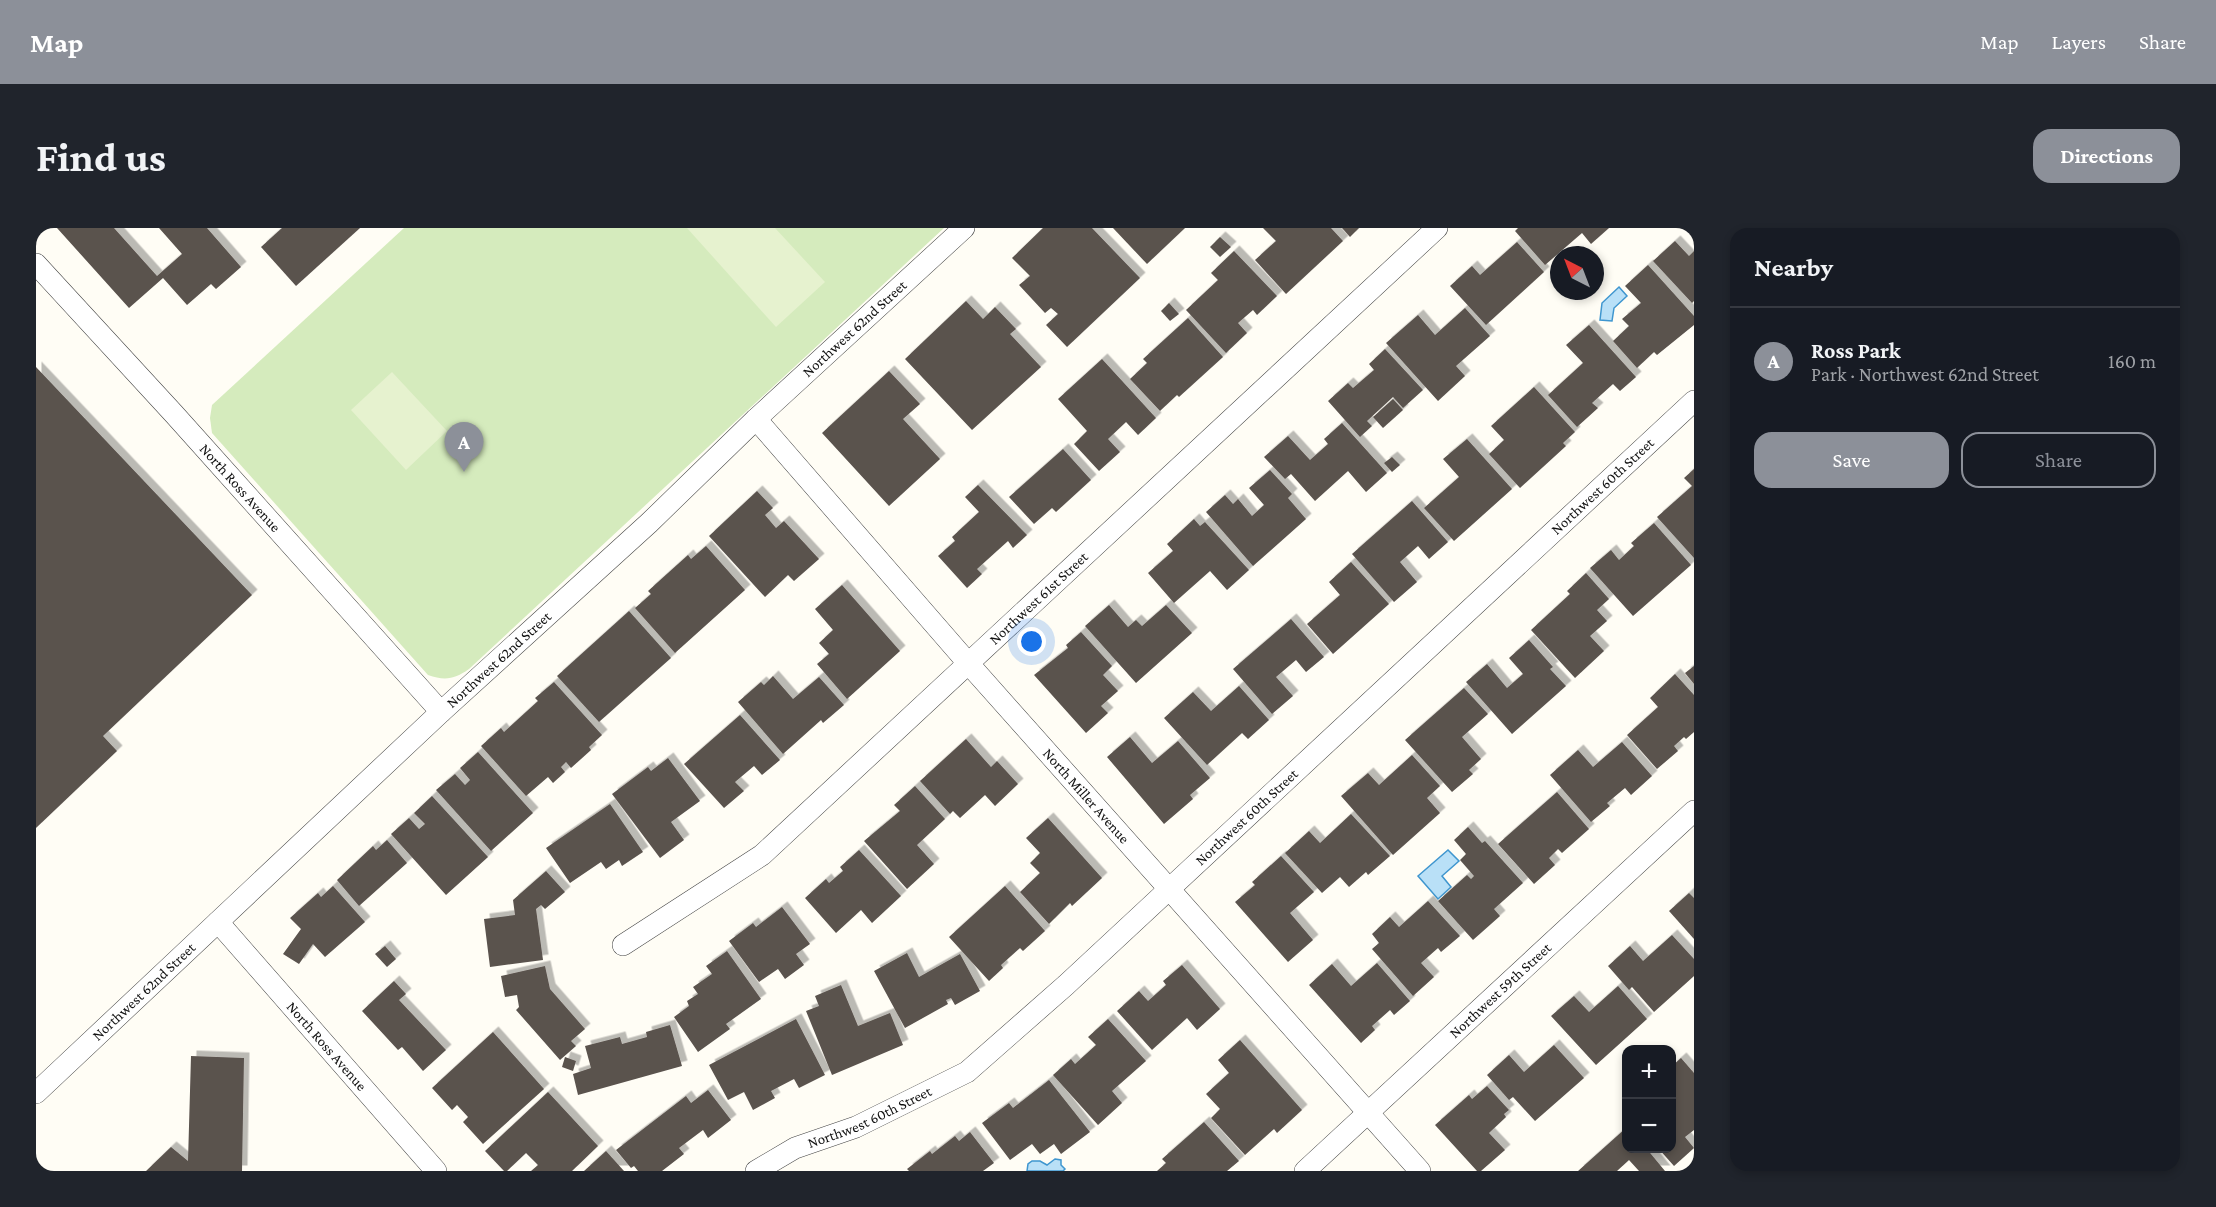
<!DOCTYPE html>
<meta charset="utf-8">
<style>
:root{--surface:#171b24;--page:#20242c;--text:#f1f3f6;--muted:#9ea1a6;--line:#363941;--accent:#8c9099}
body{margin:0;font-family:"Crimson Pro",serif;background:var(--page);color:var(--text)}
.controls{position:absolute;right:18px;bottom:18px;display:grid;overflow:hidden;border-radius:12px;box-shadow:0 3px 9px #0003}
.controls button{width:54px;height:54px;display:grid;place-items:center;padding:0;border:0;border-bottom:2px solid var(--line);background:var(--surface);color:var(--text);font:30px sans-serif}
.compass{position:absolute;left:1514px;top:18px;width:54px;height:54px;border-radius:50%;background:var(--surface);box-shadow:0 3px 9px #0003;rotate:318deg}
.you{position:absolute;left:996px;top:414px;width:21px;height:21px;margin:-15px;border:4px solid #fff;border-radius:50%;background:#1a73e8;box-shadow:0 0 0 9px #1a73e833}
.badge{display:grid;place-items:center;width:39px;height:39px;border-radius:50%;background:var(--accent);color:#fff;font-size:20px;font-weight:700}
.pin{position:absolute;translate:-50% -50px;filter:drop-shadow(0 2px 3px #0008)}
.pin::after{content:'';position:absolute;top:32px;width:21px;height:18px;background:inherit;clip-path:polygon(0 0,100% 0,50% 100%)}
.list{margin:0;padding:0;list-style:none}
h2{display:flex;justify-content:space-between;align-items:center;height:78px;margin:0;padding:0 24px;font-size:26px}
h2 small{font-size:20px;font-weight:400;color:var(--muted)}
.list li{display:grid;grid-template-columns:39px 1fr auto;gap:18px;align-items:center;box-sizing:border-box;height:108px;padding:0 24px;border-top:2px solid var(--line)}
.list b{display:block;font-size:22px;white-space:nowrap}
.list p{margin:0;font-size:20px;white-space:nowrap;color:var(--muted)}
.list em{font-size:20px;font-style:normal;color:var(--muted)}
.actions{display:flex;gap:12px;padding:18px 24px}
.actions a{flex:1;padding:14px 0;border:2px solid var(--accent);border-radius:18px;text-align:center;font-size:21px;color:var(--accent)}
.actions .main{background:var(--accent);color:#fff}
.map{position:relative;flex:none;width:1658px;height:943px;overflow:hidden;border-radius:18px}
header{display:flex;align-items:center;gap:36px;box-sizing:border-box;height:84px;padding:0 30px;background:var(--accent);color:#fff}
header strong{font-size:28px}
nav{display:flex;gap:33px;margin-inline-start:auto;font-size:21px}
.intro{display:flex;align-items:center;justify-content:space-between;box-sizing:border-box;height:144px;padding:0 36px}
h1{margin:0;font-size:42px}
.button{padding:15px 27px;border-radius:18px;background:var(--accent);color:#fff;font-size:21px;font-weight:700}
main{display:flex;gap:36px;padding:0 36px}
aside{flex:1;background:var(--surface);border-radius:18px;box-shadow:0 3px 9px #0003}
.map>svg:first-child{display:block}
.green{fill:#d5ebbd}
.pitch{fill:#e6f2cf}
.water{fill:#b9e0f7;stroke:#3f96cf;stroke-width:1.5}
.building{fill:#5a524d;filter:url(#shadow)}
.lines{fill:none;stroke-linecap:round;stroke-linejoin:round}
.minor-casing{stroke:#444;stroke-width:22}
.minor{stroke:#fff;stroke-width:21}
.labels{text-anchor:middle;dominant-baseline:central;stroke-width:6;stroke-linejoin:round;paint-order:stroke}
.street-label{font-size:15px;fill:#111;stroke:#fff}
</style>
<header>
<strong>Map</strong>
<nav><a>Map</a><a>Layers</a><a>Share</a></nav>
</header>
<div class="intro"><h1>Find us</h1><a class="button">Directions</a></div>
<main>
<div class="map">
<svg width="1658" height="943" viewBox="0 0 1658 943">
<defs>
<filter id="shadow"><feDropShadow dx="5.5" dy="-5.5" stdDeviation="0" flood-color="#0004"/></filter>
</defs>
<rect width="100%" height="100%" fill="#fffdf5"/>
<!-- green -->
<path class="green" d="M368,0h540l-475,441c-14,10 -24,12 -41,6l-216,-242 -2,-15 2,-13z"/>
<!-- pitch -->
<g class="pitch">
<path d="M651,0h88l50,54 -49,45z"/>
<path d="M356,144l55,59 -41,39 -55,-60z"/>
</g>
<!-- water -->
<g class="water">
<path d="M1583,59l8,9 -13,12 -2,13 -12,-1 2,-17z"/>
<path d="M1412,622l11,11 -17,15 9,11 -13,12 -20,-23z"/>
<path d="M1019,931l6,1v5l4,4 -2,2h-36l1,-7 4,-3h8l7,4z"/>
</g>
<!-- building -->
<g class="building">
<path d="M21,0h57l43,48 25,-22 -23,-26h48l34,39 -25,22 -5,-5 -24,21 -24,-27 -34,30z"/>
<path d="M246,0h78l-64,58 -35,-39z"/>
<path d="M1007,0h49l48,50 -73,69 -21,-22 12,-11 -7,-6 -6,5 -26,-28 11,-9 -18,-18z"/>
<path d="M1077,0h72l-38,36z"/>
<path d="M1227,0h68l12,13 -57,53 -31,-34 21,-19z"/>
<path d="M1306,0h17l-9,9z"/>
<path d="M1482,0h91l-18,16 -9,-11 -37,32 -30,-34z"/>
<path d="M1184,9l11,10 -11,10 -10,-10z"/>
<path d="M1639,13l14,15 5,-5v50l-2,2 -39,-42z"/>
<path d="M1481,14l27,30 -58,53 -36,-39 22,-20 8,9z"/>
<path d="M1198,23l43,45 -20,19 -4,-5 -15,13 9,10 -21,20 -40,-43 32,-30 -7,-7z"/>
<path d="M1612,37l46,51v9l-37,30 -3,-3 -17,16 -24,-27 16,-15 -7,-7 19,-16 -16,-17z"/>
<path d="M930,73l17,18 12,-12 21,22 -6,5 31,33 -69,63 -67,-71z"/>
<path d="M1133,75l10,11 -9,7 -9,-10z"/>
<path d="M1429,80l25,28 -34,30 9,10 -27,25 -52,-58 32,-28 17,20z"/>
<path d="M1152,90l35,39 -44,40 -2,-2 -17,16 -30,-32 17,-16 -4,-4z"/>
<path d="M1553,97l47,52 -16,14 -7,-7 -21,19 6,5 -21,19 -29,-32 35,-32 -17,-18z"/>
<path d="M1349,121l38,41 -20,18 -10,-11 -26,24 5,5 -12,11 -32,-36 20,-18 5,5 21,-18 -5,-6z"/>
<path d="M1066,131l54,59 -18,17 -12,-13 -18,17 12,13 -21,19 -25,-27 13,-13 -29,-32z"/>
<path d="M0,139l216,228 -149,141 14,15 -81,77z"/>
<path d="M853,143l31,33 -17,15 37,40 -51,47 -67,-73z"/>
<path d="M1498,159l41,45 -12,11 3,3 -46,42 -31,-34 15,-14 -13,-14z"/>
<path d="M1357,171l10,11 -20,18 -10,-11z"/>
<path d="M1306,195l45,50 -21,19 -18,-21 -33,30 -24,-27 -6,5 -21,-22 24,-21 22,24 18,-16 -4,-5z"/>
<path d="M1431,211l45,50 -58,52 -30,-33 35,-31 -16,-18z"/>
<path d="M1027,221l28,31 -35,32 -4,-4 -18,16 -25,-27z"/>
<path d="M1356,229l8,8 -8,7 -8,-9z"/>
<path d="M1658,241v89l-37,-41 35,-31 -8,-8z"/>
<path d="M1234,242l22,24 -4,4 18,21 -53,47 -47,-54 19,-17 8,9 5,-5 14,17 12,-11 -15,-17z"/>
<path d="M942,257l49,50 -14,13 -5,-7 -31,28 5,5 -15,14 -29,-32 17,-15 -3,-4 27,-25 -14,-15z"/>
<path d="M721,263l16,17 -8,7 11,13 8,-7 35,38 -25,22 -6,-6 -23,22 -56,-61z"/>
<path d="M1376,273l36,41 -19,17 -11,-13 -18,16 17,20 -23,20 -42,-48z"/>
<path d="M1158,291l6,7 5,-4 44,48 -22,20 -17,-19 -36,32 -26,-30 25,-22 -6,-7z"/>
<path d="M1618,295l37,42 -58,51 -43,-48 21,-18 8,10 15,-14 -3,-3z"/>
<path d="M670,318l39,44 -70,63 -40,-45 16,-14 -3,-3 40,-36 3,4z"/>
<path d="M1315,334l38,42 -56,50 -26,-30 33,-29 -11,-13z"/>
<path d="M1550,345l23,26 -12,11 10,11 -17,15 14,15 -29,27 -44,-48 39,-36 -3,-3z"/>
<path d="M806,357l58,66 -53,48 -30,-35 12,-10 -10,-11 14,-13 -18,-21z"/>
<path d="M1073,377l19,22 8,-7 6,6 24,-21 26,28 -56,50 -51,-57z"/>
<path d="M593,383l42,47 -72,64 -42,-46z"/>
<path d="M1255,391l33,38 -18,15 -10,-12 -20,17 17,19 -21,18 -39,-45z"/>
<path d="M1045,404l31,34 -9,9 15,16 -17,15 7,7 -22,20 -52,-58 34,-27 -2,-3z"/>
<path d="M1493,412l24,27 -3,2 16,17 -54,48 -46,-52 21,-18 20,24 16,-14 -14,-16z"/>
<path d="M1658,438v18l-9,-11z"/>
<path d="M1639,446l19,21v37l-8,7 -2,-2 -10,9 4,5 -21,18 -30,-34 31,-28 -8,-9z"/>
<path d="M737,448l20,23 26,-22 25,28 -21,18 -2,-3 -38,34 -45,-52 23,-20 3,3z"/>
<path d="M518,454l48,53 -13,12 2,3 -20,18 -5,-6 -5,5 4,5 -12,11 -5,-6 -22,19 -45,-50 20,-18 3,4 34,-31 -3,-3z"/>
<path d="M1203,458l30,34 -21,19 -6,-6 -35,32 -43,-47 29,-26 18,19z"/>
<path d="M1428,460l24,26 -26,23 19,22 -12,11 4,4 -21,18 -47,-52z"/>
<path d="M704,487l40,45 -18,15 -8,-9 -19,16 9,9 -20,17 -40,-44z"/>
<path d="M1094,509l22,26 26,-22 32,37 -20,17 3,4 -29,25 -57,-67z"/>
<path d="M930,511l25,28 6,-6 21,23 -23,22 -10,-11 -25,23 -7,-7 -3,3 -30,-33z"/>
<path d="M1586,514l30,34 -21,19 -6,-7 -18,15 3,3 -19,16 -41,-47 28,-25 15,17z"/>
<path d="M442,524l55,61 -42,38 -55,-61 19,-16 10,11 5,-5 -10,-12z"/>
<path d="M1376,527l28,31 -13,12 13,15 -47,42 -52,-59 27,-23 11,12z"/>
<path d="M632,530l32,43 -29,21 13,18 -24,18 -48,-64 36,-27 3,4z"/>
<path d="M879,558l30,33 -28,26 17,19 -27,25 -43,-48 36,-30 -6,-6z"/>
<path d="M1521,564l32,37 -27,24 -4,-4 -9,9 6,7 -21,19 -36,-40z"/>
<path d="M396,568l56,61 -42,38 -55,-61 18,-16 10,11 6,-5 -11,-11z"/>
<path d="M574,576l33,48 -21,14 -3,-6 -13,9 -5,-7 -31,21 -24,-35z"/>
<path d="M1315,586l39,42 -22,19 -2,-3 -17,15 -9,-10 -18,16 -37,-40 24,-22 11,12z"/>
<path d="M1012,590l54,60 -30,28 -2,-3 -21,21 -29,-32 20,-19 -10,-10 10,-10 -14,-15z"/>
<path d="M1432,599l14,16 3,-2 38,42 -29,26 6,7 -27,24 -35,-39 29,-26 4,4 3,-3 -14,-16 6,-6 -12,-14z"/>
<path d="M351,612l20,23 -48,43 -22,-26 36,-34 3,4z"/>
<path d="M823,622l42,46 -29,27 -11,-13 -25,23 -31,-35 21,-19 3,4 14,-12 -3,-4z"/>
<path d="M1245,628l33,36 -24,21 23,27 -25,22 -53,-60 20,-17 -3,-3z"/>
<path d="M510,643l19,21 -20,17 -4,-4 -5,4 7,51 -53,7 -6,-48 31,-4 -2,-15z"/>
<path d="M297,658l32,36 -40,35 -12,-13 -14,20 -16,-10 18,-25 -11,-11 28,-25 3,4z"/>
<path d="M969,658l40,45 -22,20 -3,-3 -19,17 2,3 -14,13 -40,-44z"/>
<path d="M1653,665l5,5v41l-25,-28z"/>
<path d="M1392,673l32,35 -19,16 -3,-4 -17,15 13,14 -21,19 -41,-47 7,-6 -7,-9 18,-17 9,10z"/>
<path d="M746,679l28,37 -14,10 8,11 -19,14 -7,-10 -19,13 -30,-41 24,-18 3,4z"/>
<path d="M1636,707l22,24v17l-40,36 -22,-25 -3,3 -21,-24 22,-20 13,15z"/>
<path d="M349,718l11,13 -9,8 -12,-13z"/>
<path d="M691,723l34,48 -35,25 4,5 -32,23 -24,-35 15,-11 -2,-5 11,-7 -5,-7 19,-13 -6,-8z"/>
<path d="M871,725l12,24 41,-23 20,37 -25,14 -4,-7 -5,2 2,4 -43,24 -31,-57z"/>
<path d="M1341,735l33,38 -16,14 -4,-5 -18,16 3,4 -14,13 -52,-58 23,-21 19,22z"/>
<path d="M1146,737l38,44 -23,21 -10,-12 -35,32 -35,-39 22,-20 9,10 18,-16 -3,-4z"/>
<path d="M509,738l5,23 35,40 -14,12 5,5 -16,14 -44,-50 3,-3 -2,-12 -12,2 -4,-21z"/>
<path d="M358,753l12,13 -7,6 47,50 -23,21 -21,-24 -4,3 -36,-39z"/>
<path d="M805,757l17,41 32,-13 13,32 -71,30 -26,-64 13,-5 -4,-10z"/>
<path d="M1582,758l29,33 -51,46 -45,-49 23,-20 15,16z"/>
<path d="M760,791l29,56 -26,13 -5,-9 -23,12 4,7 -22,12 -9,-18 -16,8 -19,-35z"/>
<path d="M1072,791l38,42 -34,30 10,12 -24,22 -45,-50 18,-16 4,5 21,-19 -8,-8z"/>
<path d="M634,797l12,41 -104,29 -5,-21 18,-6 -6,-22 35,-9 2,7 25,-7 -1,-5z"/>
<path d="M457,804l51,57 -61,55 -20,-22 5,-5 -11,-12 -5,5 -20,-22z"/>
<path d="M1204,812l62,70 -25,23 -3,-4 -29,26 -34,-37 9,-9 -14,-15 23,-21 -11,-13z"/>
<path d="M1518,817l30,33 -49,43 -22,-24 -4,3 -22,-25 22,-20 15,17z"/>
<path d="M155,828l53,2 -2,113h-96l25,-24 17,14z"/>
<path d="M529,829l11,4 -3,10 -11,-4z"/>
<path d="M1645,830l13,15v57l-9,7 9,11 -20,18 -16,-18h14v-49l1,-1 -1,-2v-30z"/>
<path d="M1013,852l41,52 -29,22 -7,-10 -14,10 -8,-10 -22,16 -28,-37 27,-20 4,5z"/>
<path d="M1451,858l22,24 -5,4 2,3 -17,16 16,17 -24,21h-4l-42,-46 34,-30 3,4z"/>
<path d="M672,862l23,30 -23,18 -5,-8 -24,18 5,6 -22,17h-24l-4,-5 -3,2 -15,-18 70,-54 5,7z"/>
<path d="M512,864l50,54 -26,25h-41l7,-6 -12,-12 -19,18h-3l-19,-20z"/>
<path d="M1168,894l35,39 -12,10h-70l9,-8 -4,-4z"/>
<path d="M1590,900v20h20l19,23h-26l-10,-11 -12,11h-39z"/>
<path d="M934,904l24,31 -11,8h-74l-2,-2 23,-18 2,3 23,-18 4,5z"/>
<path d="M570,923l18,20h-40z"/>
</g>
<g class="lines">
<!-- minor casing -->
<g class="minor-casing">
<g id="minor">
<path id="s1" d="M0,36l138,150 267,298"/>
<path id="s2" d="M720,191l212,244 452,508"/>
<path id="s3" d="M182,694l218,249"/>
<path id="s4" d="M587,717l139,-90 675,-627"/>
<path id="s5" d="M0,865l405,-381 208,-189 107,-104 208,-191"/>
<path id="s6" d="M720,943l39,-23 61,-21 111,-55 99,-87 628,-584"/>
<path id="s7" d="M1269,943l389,-360"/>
</g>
</g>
<!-- minor -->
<use href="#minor" class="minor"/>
</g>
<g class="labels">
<!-- street labels -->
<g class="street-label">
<text stroke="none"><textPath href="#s5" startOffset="1120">Northwest 62nd Street</textPath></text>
<text stroke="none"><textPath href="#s6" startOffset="1098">Northwest 60th Street</textPath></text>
<text stroke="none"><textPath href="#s1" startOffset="303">North Ross Avenue</textPath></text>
<text stroke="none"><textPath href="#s4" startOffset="543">Northwest 61st Street</textPath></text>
<text stroke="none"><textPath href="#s5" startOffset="634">Northwest 62nd Street</textPath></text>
<text stroke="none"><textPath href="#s2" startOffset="501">North Miller Avenue</textPath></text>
<text stroke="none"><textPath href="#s6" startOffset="612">Northwest 60th Street</textPath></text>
<text stroke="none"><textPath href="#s5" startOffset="148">Northwest 62nd Street</textPath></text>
<text stroke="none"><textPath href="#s7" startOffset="266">Northwest 59th Street</textPath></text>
<text stroke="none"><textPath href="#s3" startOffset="165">North Ross Avenue</textPath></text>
<text stroke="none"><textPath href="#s6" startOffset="126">Northwest 60th Street</textPath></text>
</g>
</g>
</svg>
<div class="controls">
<button>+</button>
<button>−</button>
</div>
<svg class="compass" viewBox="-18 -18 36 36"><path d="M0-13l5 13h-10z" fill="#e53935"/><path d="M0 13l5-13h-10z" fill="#9ea1a6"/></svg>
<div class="you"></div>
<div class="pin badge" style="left:428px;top:244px">A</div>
</div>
<aside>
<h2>Nearby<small></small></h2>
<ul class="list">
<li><span class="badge">A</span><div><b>Ross Park</b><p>Park · Northwest 62nd Street</p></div><em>160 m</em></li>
</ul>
<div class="actions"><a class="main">Save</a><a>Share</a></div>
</aside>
</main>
